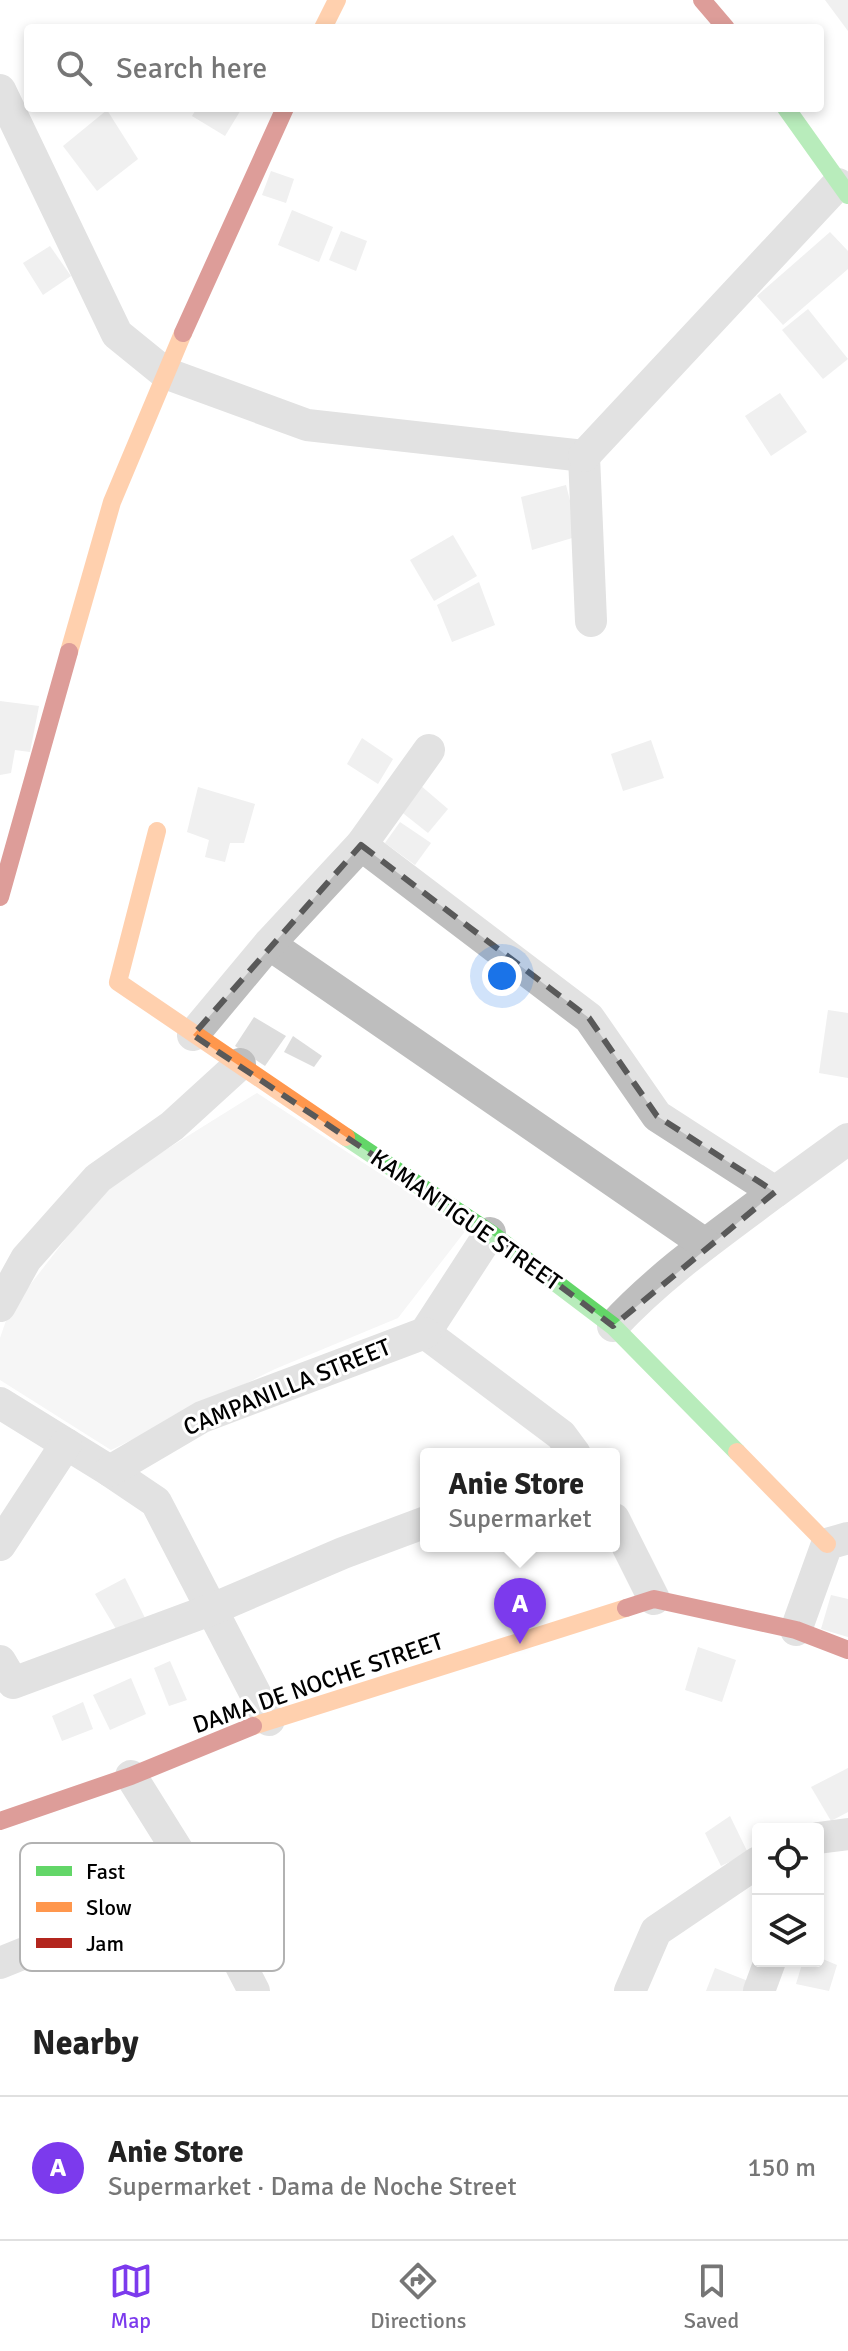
<!DOCTYPE html>
<meta charset="utf-8">
<style>
:root{--surface:#fff;--page:#f2f2f2;--text:#222;--muted:#767676;--line:#e0e0e0;--accent:#7c3aed}
body{margin:0;font-family:Signika,sans-serif;background:var(--page);color:var(--text)}
.controls{position:absolute;right:24px;bottom:24px;display:grid;overflow:hidden;border-radius:8px;box-shadow:0 4px 12px #0003}
.controls button{width:72px;height:72px;display:grid;place-items:center;padding:0;border:0;border-bottom:2px solid var(--line);background:var(--surface);color:var(--text);font:40px sans-serif}
.you{position:absolute;left:502px;top:976px;width:28px;height:28px;margin:-20px;border:6px solid #fff;border-radius:50%;background:#1a73e8;box-shadow:0 0 0 12px #1a73e833}
.badge{display:grid;place-items:center;width:52px;height:52px;border-radius:50%;background:var(--accent);color:#fff;font-size:26px;font-weight:700}
.pin{position:absolute;translate:-50% -66px;filter:drop-shadow(0 2px 4px #0008)}
.pin::after{content:'';position:absolute;top:42px;width:28px;height:24px;background:inherit;clip-path:polygon(0 0,100% 0,50% 100%)}
.popup{position:absolute;left:420px;top:1448px;width:200px;height:104px;box-sizing:border-box;display:grid;place-content:center;border-radius:8px;background:var(--surface);filter:drop-shadow(0 2px 6px #0005);font-size:26px;white-space:nowrap;color:var(--muted)}
.popup b{font-size:30px;color:var(--text)}
.popup::after{content:'';position:absolute;left:50%;top:100%;margin-left:-16px;border:16px solid transparent;border-top-color:var(--surface)}
.list{margin:0;padding:0;list-style:none}
h2{display:flex;justify-content:space-between;align-items:center;height:104px;margin:0;padding:0 32px;font-size:34px}
h2 small{font-size:26px;font-weight:400;color:var(--muted)}
.list li{display:grid;grid-template-columns:52px 1fr auto;gap:24px;align-items:center;box-sizing:border-box;height:144px;padding:0 32px;border-top:2px solid var(--line)}
.list b{display:block;font-size:30px;white-space:nowrap}
.list p{margin:0;font-size:26px;white-space:nowrap;color:var(--muted)}
.list em{font-size:26px;font-style:normal;color:var(--muted)}
.icon{flex:none;width:44px;height:44px;fill:none;stroke:currentColor;stroke-width:2;stroke-linecap:round;stroke-linejoin:round}
.map{position:relative;flex:none;width:848px;height:1991px;overflow:hidden}
.search{position:absolute;background:var(--surface);box-shadow:0 4px 12px #0003;left:24px;right:24px;top:24px;height:88px;display:flex;align-items:center;gap:20px;box-sizing:border-box;padding:0 28px;border-radius:8px;color:var(--muted);font-size:30px}
.sheet{height:248px;background:var(--surface)}
nav{display:flex;justify-content:space-around;align-items:center;box-sizing:border-box;height:112px;border-top:2px solid var(--line);background:var(--surface);font-size:22px;color:var(--muted)}
nav a{display:grid;justify-items:center;gap:4px}
nav .on{color:var(--accent)}
.map>svg:first-child{display:block}
.green{fill:#eaeaea}
.building{fill:#ddd}
.lines{fill:none;stroke-linecap:round;stroke-linejoin:round}
.street{stroke:#bebebe;stroke-width:32}
.fast{stroke:#63d668;stroke-width:18}
.slow{stroke:#ff974d;stroke-width:18}
.jam{stroke:#b3261e;stroke-width:18}
.marked{fill:none;stroke:#595959;stroke-width:6;stroke-dasharray:16 10;stroke-linejoin:round}
.labels{text-anchor:middle;dominant-baseline:central;stroke-width:6;stroke-linejoin:round;paint-order:stroke}
.street-label{font-size:24px;fill:#000;stroke:#fff}
.key{fill:#fff;stroke:#b2b2b2;stroke-width:2}
.key-label{font-size:22px;fill:#000}
</style>
<div class="map">
<svg width="848" height="1991" viewBox="0 0 848 1991">
<rect width="100%" height="100%" fill="#fff"/>
<!-- green -->
<path class="green" d="M257,1093l209,137 -68,88 -123,51 -164,81 -111,-70v-42l9,-26 97,-125z"/>
<!-- building -->
<g class="building">
<path d="M825,0h23v31z"/>
<path d="M197,108h45l-17,28 -33,-20z"/>
<path d="M107,110l31,49 -41,32 -34,-45z"/>
<path d="M271,171l23,8 -8,24 -24,-8z"/>
<path d="M292,210l41,17 -14,35 -41,-17z"/>
<path d="M341,231l26,10 -11,30 -27,-11z"/>
<path d="M830,232l18,19v18l-65,56 -26,-29z"/>
<path d="M50,246l21,30 -28,19 -20,-32z"/>
<path d="M808,309l40,50 -25,20 -41,-49z"/>
<path d="M780,393l27,39 -36,24 -26,-40z"/>
<path d="M566,485l13,51 -47,14 -11,-53z"/>
<path d="M453,535l24,41 -43,25 -24,-41z"/>
<path d="M479,582l16,43 -43,17 -15,-37z"/>
<path d="M0,701l39,5 -9,46 -15,-2 -4,23 -11,2z"/>
<path d="M362,738l31,21 -15,25 -31,-20z"/>
<path d="M651,740l13,38 -41,13 -12,-37z"/>
<path d="M420,785l28,24 -20,24 -29,-23z"/>
<path d="M198,787l57,17 -11,39h-14l-5,19 -20,-5 4,-17 -22,-8z"/>
<path d="M400,822l31,21 -16,22 -30,-22z"/>
<path d="M828,1010l20,3v65l-29,-5z"/>
<path d="M254,1017l32,19 -21,30 -30,-20z"/>
<path d="M293,1036l29,20 -8,11 -30,-15z"/>
<path d="M125,1578l22,44 -28,12 -24,-40z"/>
<path d="M831,1595l17,4v38l-27,-8z"/>
<path d="M698,1647l38,13 -14,42 -37,-12z"/>
<path d="M170,1661l17,39 -18,6 -15,-38z"/>
<path d="M131,1678l15,36 -36,16 -17,-35z"/>
<path d="M83,1702l10,27 -31,12 -10,-25z"/>
<path d="M848,1768v44l-17,9 -20,-34z"/>
<path d="M730,1816l18,37 -27,13 -16,-33z"/>
<path d="M818,1957l19,8 -8,26 -33,-7 7,-23h15z"/>
<path d="M715,1968l33,13 -4,10h-38z"/>
</g>
<g class="lines">
<!-- street -->
<g class="street">
<path d="M0,90l117,244 48,39 142,52 277,31 7,165"/>
<path d="M584,456l254,-272"/>
<path d="M361,845l228,173 68,98 118,76c-56,42 -115,83 -162,134"/>
<path d="M269,944l436,300"/>
<path d="M193,1035l76,-91 92,-99 68,-95"/>
<path d="M775,1192l73,-53"/>
<path d="M0,1306l26,-47 72,-81 74,-52 68,-62"/>
<path d="M425,1333l136,102 14,19"/>
<path d="M425,1333l65,-100"/>
<path d="M0,1403l110,68 46,31 113,218"/>
<path d="M110,1471l92,-54 223,-84"/>
<path d="M614,1519l40,80"/>
<path d="M0,1545l66,-101"/>
<path d="M796,1630l31,-86 21,-6"/>
<path d="M0,1661l13,22 197,-73 133,-57 83,-31"/>
<path d="M131,1776l67,107 56,108"/>
<path d="M818,1838l30,-4"/>
<path d="M0,1963l198,-80"/>
<path d="M630,1991l26,-60 102,-69"/>
<path d="M759,1991l11,-30"/>
</g>
<!-- fast -->
<g class="fast">
<path d="M786,108l62,87"/>
<path d="M346,1137l144,96 123,93 124,126"/>
</g>
<!-- slow -->
<g class="slow">
<path d="M323,28l14,-28"/>
<path d="M69,652l43,-150 71,-169"/>
<path d="M157,831l-39,151 228,155"/>
<path d="M737,1452l90,92"/>
<path d="M253,1726l373,-118"/>
</g>
<!-- jam -->
<g class="jam">
<path d="M702,0l24,28"/>
<path d="M183,333l102,-225"/>
<path d="M0,897l69,-245"/>
<path d="M626,1608l28,-9 142,31 52,20"/>
<path d="M0,1821l131,-45 122,-50"/>
</g>
</g>
<!-- marked area -->
<path d="M0 0H848V1991H0ZM361,845l228,173 68,98 118,76 -162,134 -123,-93 -297,-198z" fill="#fff" fill-opacity=".55" fill-rule="evenodd"/>
<path class="marked" d="M361,845l228,173 68,98 118,76 -162,134 -123,-93 -297,-198z"/>
<g class="labels">
<!-- street labels -->
<g class="street-label">
<text transform="translate(466 1220) rotate(35)">KAMANTIGUE STREET</text>
<text transform="translate(287 1387) rotate(-22)">CAMPANILLA STREET</text>
<text transform="translate(318 1683) rotate(-19)">DAMA DE NOCHE STREET</text>
</g>
</g>
<!-- legend -->
<rect x="20" y="1843" width="264" height="128" rx="12" class="key"/>
<rect x="36" y="1866" width="36" height="10" fill="#63d668"/>
<rect x="36" y="1902" width="36" height="10" fill="#ff974d"/>
<rect x="36" y="1938" width="36" height="10" fill="#b3261e"/>
<g class="key-label">
<text x="86" y="1879">Fast</text>
<text x="86" y="1915">Slow</text>
<text x="86" y="1951">Jam</text>
</g>
</svg>
<div class="controls">
<button><svg class="icon" aria-label="locate" viewBox="0 0 24 24"><circle cx="12" cy="12" r="6"/><path d="M12 2v4M12 18v4M2 12h4M18 12h4"/></svg></button>
<button><svg class="icon" aria-label="layers" viewBox="0 0 24 24"><path d="M12 4l9 5-9 5-9-5zM3 14l9 5 9-5"/></svg></button>
</div>
<div class="you"></div>
<div class="pin badge" style="left:520px;top:1644px">A</div>
<div class="popup"><b>Anie Store</b>Supermarket</div>
<div class="search"><svg class="icon" aria-label="search" viewBox="0 0 24 24"><circle cx="10" cy="10" r="6"/><path d="M15 15l6 6"/></svg>Search here</div>
</div>
<section class="sheet">
<h2>Nearby<small></small></h2>
<ul class="list">
<li><span class="badge">A</span><div><b>Anie Store</b><p>Supermarket · Dama de Noche Street</p></div><em>150 m</em></li>
</ul>
</section>
<nav>
<a class="on"><svg class="icon" aria-label="map" viewBox="0 0 24 24"><path d="M3 6l6-2 6 2 6-2v14l-6 2-6-2-6 2zM9 4v14M15 6v14"/></svg>Map</a>
<a><svg class="icon" aria-label="directions" viewBox="0 0 24 24"><path d="M12 3l9 9-9 9-9-9zM9 14v-3h6M13 9l2 2-2 2"/></svg>Directions</a>
<a><svg class="icon" aria-label="saved" viewBox="0 0 24 24"><path d="M7 4h10v16l-5-4-5 4z"/></svg>Saved</a>
</nav>
